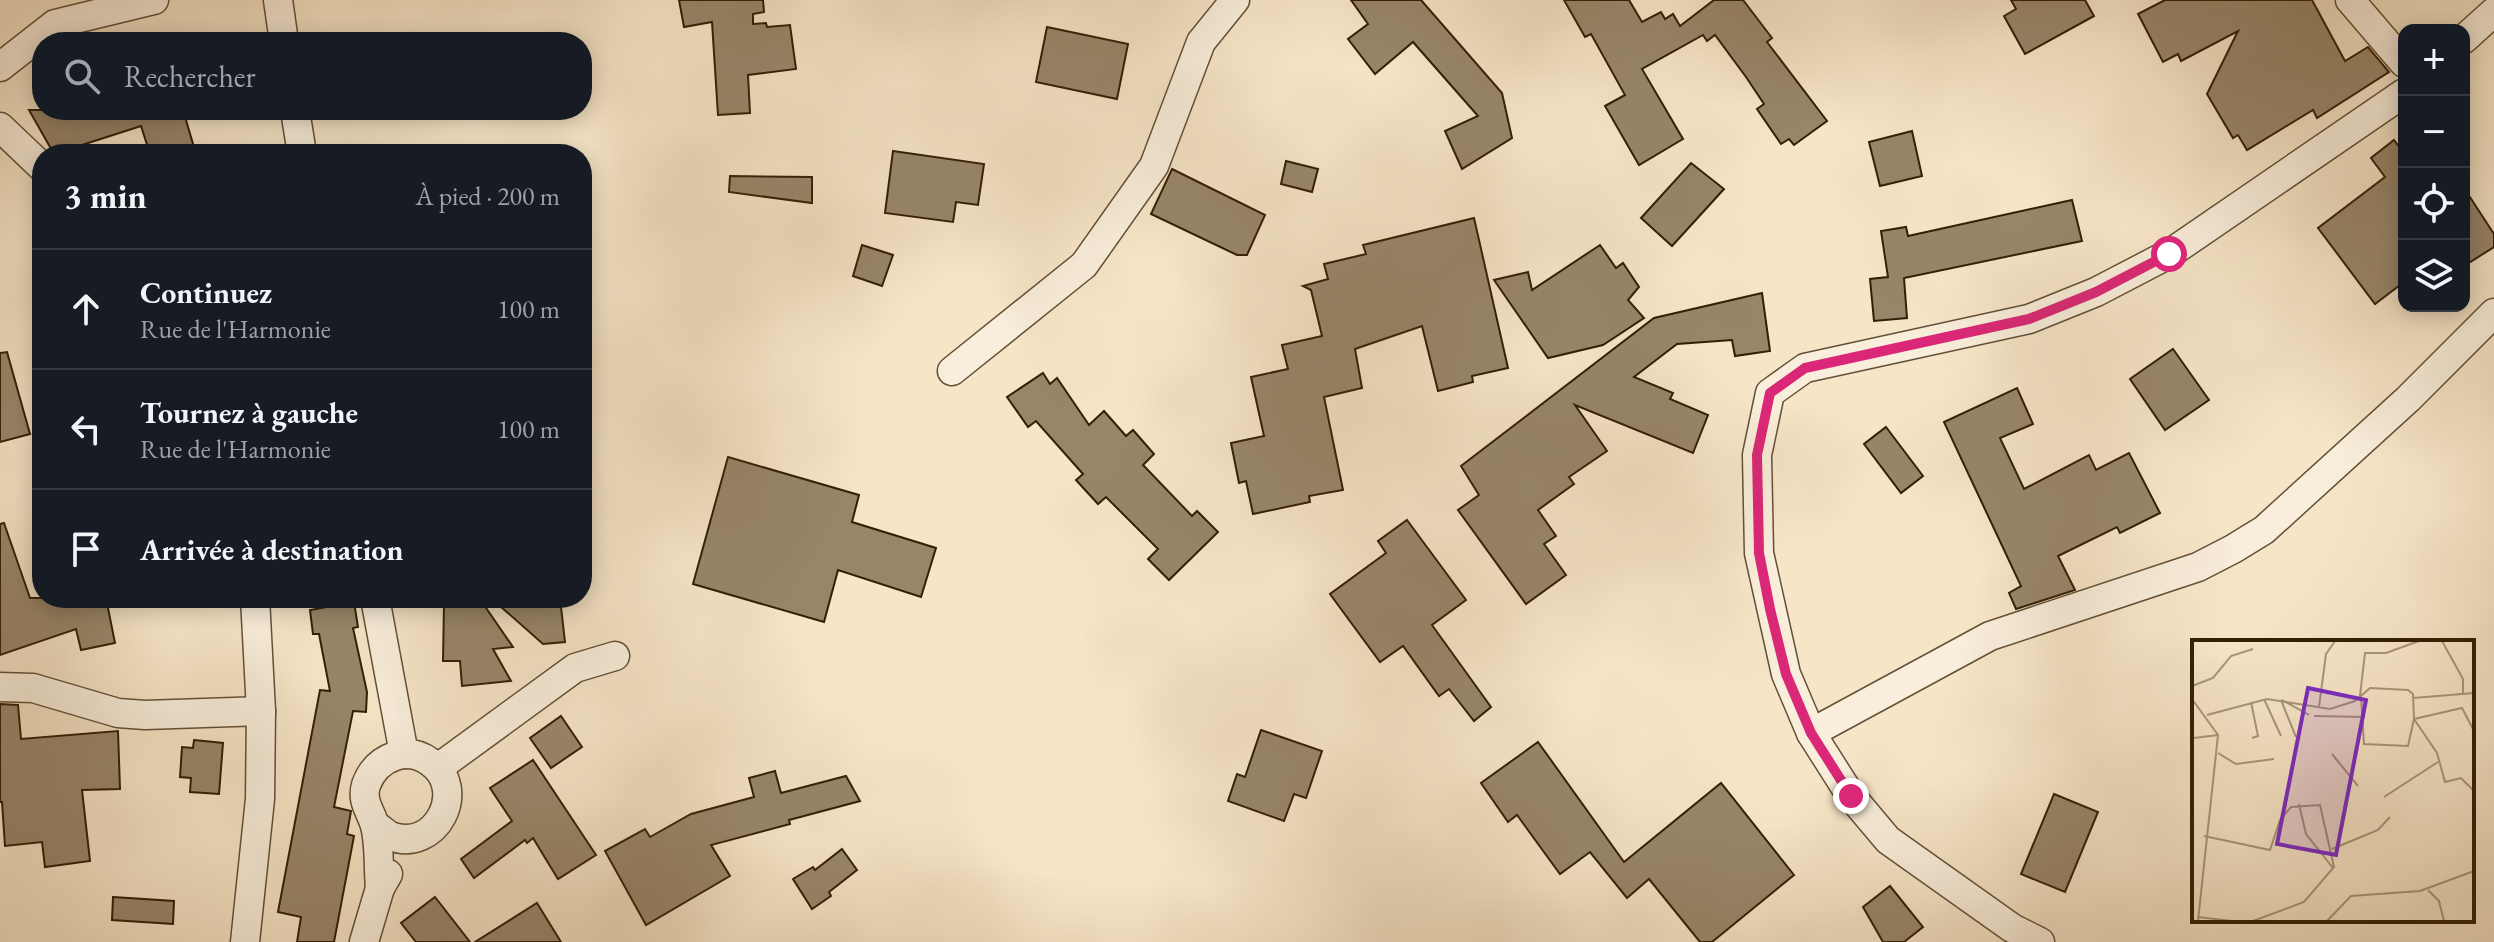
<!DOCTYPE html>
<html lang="fr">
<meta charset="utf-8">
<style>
:root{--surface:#171b24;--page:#20242c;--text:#f1f3f6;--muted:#9ea1a6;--line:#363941}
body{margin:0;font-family:"EB Garamond",serif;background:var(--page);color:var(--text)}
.controls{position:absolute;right:24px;top:24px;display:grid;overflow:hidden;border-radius:16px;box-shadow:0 4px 20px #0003}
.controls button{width:72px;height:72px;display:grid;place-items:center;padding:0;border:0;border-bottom:2px solid var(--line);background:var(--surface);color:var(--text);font:40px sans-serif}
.stop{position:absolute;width:24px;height:24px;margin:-18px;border:6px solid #db2777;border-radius:50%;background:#fff}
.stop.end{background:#db2777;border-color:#fff;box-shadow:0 2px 8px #0008}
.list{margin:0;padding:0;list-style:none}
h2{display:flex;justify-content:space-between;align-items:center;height:104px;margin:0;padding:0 32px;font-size:34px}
h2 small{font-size:26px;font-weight:400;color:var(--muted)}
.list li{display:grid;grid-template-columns:52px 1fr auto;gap:24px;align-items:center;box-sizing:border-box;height:120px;padding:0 32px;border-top:2px solid var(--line)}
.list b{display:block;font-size:30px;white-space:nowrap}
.list p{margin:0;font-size:26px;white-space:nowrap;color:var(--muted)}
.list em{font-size:26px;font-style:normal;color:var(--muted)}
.icon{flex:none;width:44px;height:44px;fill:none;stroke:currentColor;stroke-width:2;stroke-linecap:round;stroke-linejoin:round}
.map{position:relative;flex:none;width:2494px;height:942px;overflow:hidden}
.search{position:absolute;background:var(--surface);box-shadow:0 4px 20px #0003;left:32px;top:32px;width:560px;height:88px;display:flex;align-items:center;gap:20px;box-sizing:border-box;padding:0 28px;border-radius:32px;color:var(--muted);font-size:30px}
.panel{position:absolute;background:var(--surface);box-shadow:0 4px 20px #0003;left:32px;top:144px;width:560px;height:464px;border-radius:32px}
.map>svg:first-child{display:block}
.building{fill:#98866a;stroke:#321f05;stroke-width:2}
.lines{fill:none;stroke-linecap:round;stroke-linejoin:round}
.street-casing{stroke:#635036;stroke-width:31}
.street{stroke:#f9eedb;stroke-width:28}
.route{stroke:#db2777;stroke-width:10}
.inset-road{fill:none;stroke:#a89679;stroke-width:2}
.view{fill:#7b2cbf;fill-opacity:0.15;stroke:#7b2cbf;stroke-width:4}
.inset-edge{fill:none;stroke:#321f05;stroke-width:4}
</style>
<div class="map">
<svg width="2494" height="942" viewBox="0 0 2494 942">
<rect width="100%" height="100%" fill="#f6e5c7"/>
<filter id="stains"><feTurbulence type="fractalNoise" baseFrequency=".0025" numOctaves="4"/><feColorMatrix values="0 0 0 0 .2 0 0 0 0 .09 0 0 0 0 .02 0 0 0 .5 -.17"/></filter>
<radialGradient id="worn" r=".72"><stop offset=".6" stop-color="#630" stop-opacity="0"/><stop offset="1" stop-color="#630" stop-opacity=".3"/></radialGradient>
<!-- building -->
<g class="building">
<path d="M679,0h84l1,12 -11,2v10l13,-1 1,4 23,-2 6,44 -48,6 2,38 -32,2 -6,-93 -28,5z"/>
<path d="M1351,0h70l81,93 10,45 -50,31 -17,-38 33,-15 -65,-74 -38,32 -27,-35 20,-15z"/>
<path d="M1564,0h65l13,22 19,-10 4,7 8,-5 7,12 34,-26h29l29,38 -5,4 60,79 -33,24 -5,-6 -8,5 -24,-35 7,-5 -18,-27 -31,-42 -8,6 -4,-6 -61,34 41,70 -44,26 -34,-59 20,-11 -34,-61 -6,3z"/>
<path d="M2011,0h74l9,16 -69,38 -21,-38 12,-7z"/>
<path d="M2165,0h147l33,61 23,-14 21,25 -72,46 -4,-8 -66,40 -9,-15 -5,3 -26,-44 31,-63 -57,30 -3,-7 -15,8 -25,-48z"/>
<path d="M1047,27l81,17 -11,55 -81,-17z"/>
<path d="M29,110h154l13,44h-46l-9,-28 -87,28z"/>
<path d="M1912,131l10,45 -42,10 -11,-44z"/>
<path d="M2394,140l10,13v129l-29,22 -57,-76 67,-51 -14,-19z"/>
<path d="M893,151l91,13 -6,41 -22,-3 -3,20 -68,-9z"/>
<path d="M1286,161l32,8 -6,23 -31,-8z"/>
<path d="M1691,163l33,26 -52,57 -31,-28z"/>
<path d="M1172,169l93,46 -18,40h-10l-86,-41z"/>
<path d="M730,176l82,1v26l-83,-11z"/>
<path d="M2464,188l30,46v13l-30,19z"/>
<path d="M2072,200l10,41 -178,37 3,40 -33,3 -4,-42 18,-2 -7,-46 25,-4 2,9z"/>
<path d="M1474,218l34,150 -36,8 1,6 -35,9 -16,-65 -67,23 7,39 -38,9 19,93 -34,6 1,6 -57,12 -7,-33 -7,2 -8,-40 33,-7 -13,-59 37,-8 -6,-24 40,-9 -11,-46 -8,-4 25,-7 -4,-15 42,-10 -3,-9z"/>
<path d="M862,245l31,10 -11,31 -29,-10z"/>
<path d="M1600,245l16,23 7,-5 16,24 -11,13 16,18 -41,27 -55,13 -54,-78 34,-8 4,18z"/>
<path d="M1762,293l8,58 -35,5 -3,-16 -55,4 -43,33 39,16 -3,6 38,16 -15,38 -118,-48 32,46 -38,26 5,7 -36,26 18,26 -12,8 22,31 -40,29 -68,-94 21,-15 -18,-29 193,-148z"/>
<path d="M2173,349l36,51 -44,30 -35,-51z"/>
<path d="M7,352l23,82 -30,8v-89z"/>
<path d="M1043,373l7,11 7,-6 32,47 15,-14 22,25 7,-6 21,24 -11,11 49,51 5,-5 21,21 -49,48 -21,-21 10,-10 -52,-52 -8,7 -22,-24 7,-6 -47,-53 -8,6 -21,-30z"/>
<path d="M2017,388l16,36 -33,14 24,51 65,-34 7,15 33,-17 31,60 -40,20 -3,-6 -59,29 17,34 -59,19 -7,-16 12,-7 -77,-164z"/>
<path d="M1886,427l37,49 -22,17 -37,-49z"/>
<path d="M728,457l131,38 -7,27 84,26 -15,49 -83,-27 -14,52 -131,-38z"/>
<path d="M1407,520l59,80 -34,25 59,82 -17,14 -25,-32 -10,7 -36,-50 -23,16 -50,-68 56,-41 -8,-12z"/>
<path d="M4,523l26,75h76l9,45 -34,7 -5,-21 -76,26v-131z"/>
<path d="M491,598h69l5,44 -22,2z"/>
<path d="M354,602l4,25 -5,1 14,64 -1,20 -13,-1 -19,96 17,4 -4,23 7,2 -20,106h-37l4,-25 -23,-5 42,-222 10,1 -11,-57h-6l-3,-24z"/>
<path d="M444,604l40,1 29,42 -20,2 18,32 -49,5 -2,-25h-17z"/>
<path d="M0,704l18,1 3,34 97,-8 2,58 -38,1 8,71 -45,6 -3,-25 -37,4 -3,-44h-2z"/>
<path d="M561,716l21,31 -31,21 -21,-30z"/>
<path d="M1261,730l61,21 -16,47 -12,-4 -10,27 -56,-20 9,-27 8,3z"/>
<path d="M194,740l29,3 -4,51 -29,-2 1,-14 -11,-1 2,-30 11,1z"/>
<path d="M1538,742l86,120 97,-79 73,92 -82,67h-12l-51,-63 -22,19 -37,-46 -30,22 -43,-59 -9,7 -27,-39z"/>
<path d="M533,760l63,95 -38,24 -25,-41 -6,5 -2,-3 -51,38 -13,-19 51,-38 -22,-33z"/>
<path d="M775,771l6,22 65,-17 14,25 -71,19 1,4 -79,21 19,31 -84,49 -41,-74 40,-22 5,8 41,-23 63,-17 -5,-19z"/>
<path d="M2054,794l44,18 -33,80 -44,-18z"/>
<path d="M842,849l15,21 -28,22 2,4 -19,13 -19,-30 20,-12 2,3z"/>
<path d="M1890,886l33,41 -19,15h-21l-20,-35z"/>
<path d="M113,897l61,4 -1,23 -61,-4z"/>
<path d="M435,897l35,45h-54l-15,-19z"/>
<path d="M537,903l24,39h-86z"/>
</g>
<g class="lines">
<!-- street casing -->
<g class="street-casing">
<g id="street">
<path d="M278,0l6,42"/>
<path d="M2350,0l54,63"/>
<path d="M2464,39l30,-27"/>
<path d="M0,67l55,-43 99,-24"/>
<path d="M295,110l7,44"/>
<path d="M0,127l42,40"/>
<path d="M952,371l132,-106 70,-99 47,-124 34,-42"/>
<path d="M375,598l29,156"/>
<path d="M0,687l33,1 85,25 27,2 116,-4"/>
<path d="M1811,733l179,-97 208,-69 35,-18 31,-19 144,-131 86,-86"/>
<path d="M438,768l137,-100 40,-12"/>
<path d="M375,825c5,3 10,8 15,11 46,18 79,-47 40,-74 -11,-8 -23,-10 -35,-6 -15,5 -24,15 -29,29 -5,17 5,26 9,41 5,19 3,42 5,62"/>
<path d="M245,942l15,-143 1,-88 -6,-113"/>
<path d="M364,942l16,-54 8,-14"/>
<path d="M2040,942l-28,-14 -124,-88 -37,-44 -40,-63 -25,-59 -27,-121 -2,-98 13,-62 35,-25 224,-49 67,-27 73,-38 235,-161"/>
</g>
</g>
<!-- street -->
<use href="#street" class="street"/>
</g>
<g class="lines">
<!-- route -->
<path class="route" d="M1851,796l-40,-63 -25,-59 -16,-65 -11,-56 -2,-98 13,-62 35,-25 224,-49 67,-27 73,-38"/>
</g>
<!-- overview -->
<g transform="translate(2192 640)">
<rect width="282" height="282" fill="#f6e5c7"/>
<path class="inset-road" d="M250,1l21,38v14M0,46l21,-8 18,-22 22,-7M168,56l5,-43h21l33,-12M221,58l61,-5M0,59l26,36 -20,186M72,59l17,37M89,60l15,37M90,60l27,15M59,62l7,34 -6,2M127,67l7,-53 9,-13M15,75l60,-16 63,10 25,-8 15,-13 38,2 5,4 1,25 -6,27 -44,-2 -3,-48M122,76l51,1M222,79l23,34 8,29 16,-4 13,13M222,79l48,-11 12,23M2,98l24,-3M26,113l18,11 38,-5M140,114l26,32M192,157l54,-35M107,164l7,30 27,34M12,196l66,14 10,-30 11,-13 29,-2 14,62 -30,35 -51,19M140,209l46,-19 12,-13M236,250l11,11 5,20M6,277l34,4M135,281l24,-25 69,-5 54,-20"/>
<path class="view" d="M116,48l58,12 -30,155 -59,-11z"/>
<rect width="282" height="282" class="inset-edge"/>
</g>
<rect width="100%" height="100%" filter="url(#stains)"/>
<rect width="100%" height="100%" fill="url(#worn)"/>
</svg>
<div class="controls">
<button>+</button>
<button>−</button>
<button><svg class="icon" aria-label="locate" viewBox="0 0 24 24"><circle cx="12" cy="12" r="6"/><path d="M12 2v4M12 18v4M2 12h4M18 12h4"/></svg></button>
<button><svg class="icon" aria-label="layers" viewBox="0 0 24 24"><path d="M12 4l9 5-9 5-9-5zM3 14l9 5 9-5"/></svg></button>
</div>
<div class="stop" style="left:2169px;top:254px"></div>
<div class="stop end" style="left:1851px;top:796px"></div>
<div class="search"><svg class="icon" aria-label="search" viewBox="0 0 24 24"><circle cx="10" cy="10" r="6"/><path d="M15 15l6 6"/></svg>Rechercher</div>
<section class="panel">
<h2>3 min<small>À pied · 200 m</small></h2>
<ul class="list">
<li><svg class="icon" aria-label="ahead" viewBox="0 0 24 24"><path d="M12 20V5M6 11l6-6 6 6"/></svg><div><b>Continuez</b><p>Rue de l'Harmonie</p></div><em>100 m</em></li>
<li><svg class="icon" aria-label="left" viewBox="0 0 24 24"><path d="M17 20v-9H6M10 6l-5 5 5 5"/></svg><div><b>Tournez à gauche</b><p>Rue de l'Harmonie</p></div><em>100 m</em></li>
<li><svg class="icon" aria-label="arrive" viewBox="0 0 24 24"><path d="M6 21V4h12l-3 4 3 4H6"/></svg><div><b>Arrivée à destination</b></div></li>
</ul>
</section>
</div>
